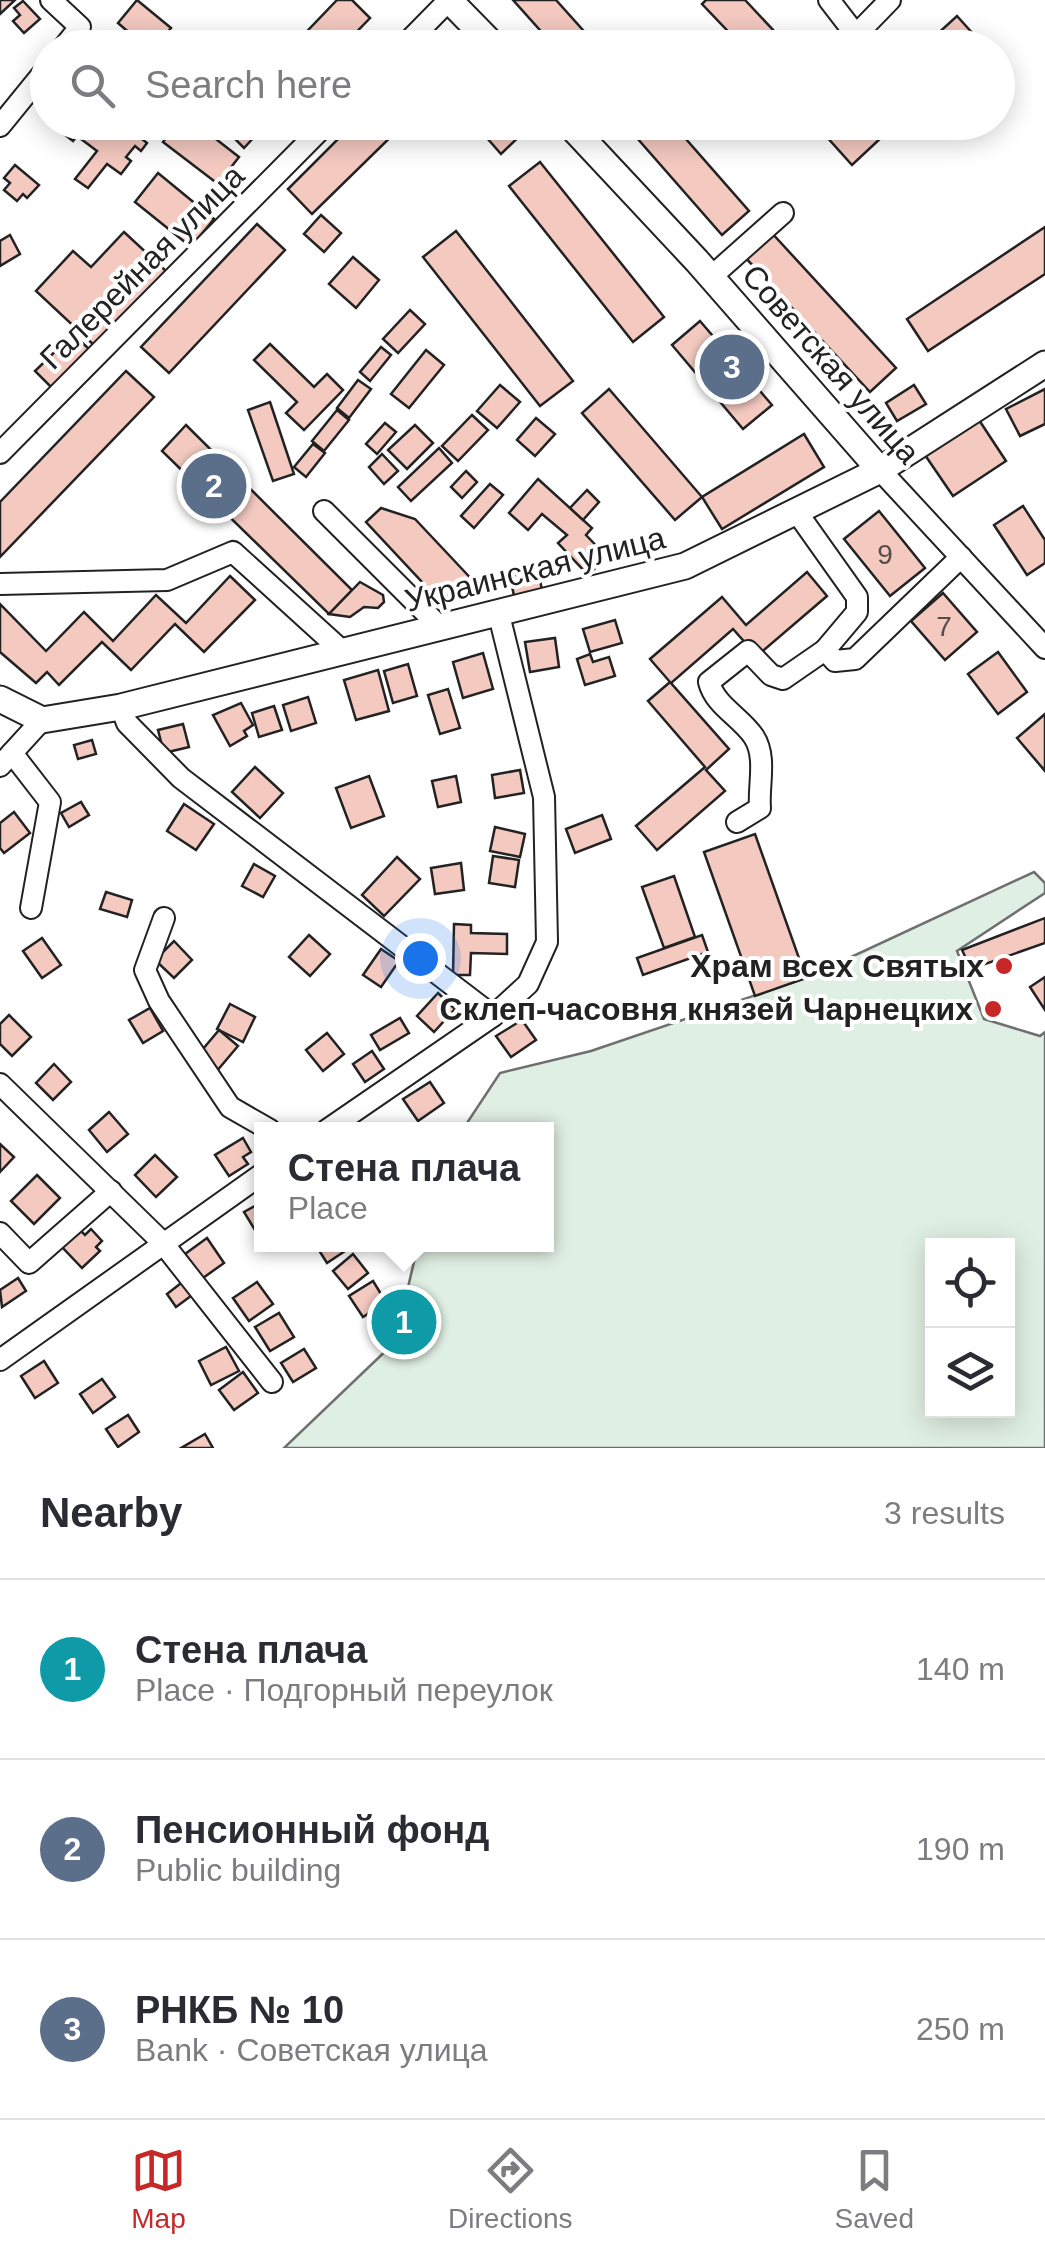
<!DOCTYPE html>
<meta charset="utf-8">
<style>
:root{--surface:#fff;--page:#f2f2f3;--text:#2b2b33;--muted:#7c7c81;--line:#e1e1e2;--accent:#c62828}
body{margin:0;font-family:Arial,sans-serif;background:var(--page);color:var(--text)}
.controls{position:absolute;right:30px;bottom:30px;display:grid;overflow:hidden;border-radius:0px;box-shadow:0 5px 25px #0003}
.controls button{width:90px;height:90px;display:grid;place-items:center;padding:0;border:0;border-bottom:2px solid var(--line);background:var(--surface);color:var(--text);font:50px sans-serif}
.you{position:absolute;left:420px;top:958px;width:35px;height:35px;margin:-25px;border:8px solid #fff;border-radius:50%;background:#1a73e8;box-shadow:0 0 0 15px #1a73e833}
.badge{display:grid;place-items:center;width:65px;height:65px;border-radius:50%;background:var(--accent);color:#fff;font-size:32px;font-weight:700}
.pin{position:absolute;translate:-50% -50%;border:5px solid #fff;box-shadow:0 2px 10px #0006}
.popup{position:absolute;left:254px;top:1122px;width:300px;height:130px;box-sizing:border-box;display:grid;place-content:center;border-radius:0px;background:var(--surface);filter:drop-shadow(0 2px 8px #0005);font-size:32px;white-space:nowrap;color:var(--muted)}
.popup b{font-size:38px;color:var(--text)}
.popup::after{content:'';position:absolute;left:50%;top:100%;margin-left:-20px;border:20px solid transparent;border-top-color:var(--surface)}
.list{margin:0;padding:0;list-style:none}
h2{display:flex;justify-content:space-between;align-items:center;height:130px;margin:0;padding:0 40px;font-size:42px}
h2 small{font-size:32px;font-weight:400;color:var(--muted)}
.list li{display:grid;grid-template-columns:65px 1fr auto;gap:30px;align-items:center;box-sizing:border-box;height:180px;padding:0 40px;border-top:2px solid var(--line)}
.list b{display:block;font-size:38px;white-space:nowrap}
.list p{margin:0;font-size:32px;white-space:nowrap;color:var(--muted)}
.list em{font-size:32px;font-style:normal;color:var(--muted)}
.icon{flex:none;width:55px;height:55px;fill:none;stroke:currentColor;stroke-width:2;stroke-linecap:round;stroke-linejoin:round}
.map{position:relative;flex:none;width:1045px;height:1448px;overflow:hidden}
.search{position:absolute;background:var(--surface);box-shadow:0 5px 25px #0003;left:30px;right:30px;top:30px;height:110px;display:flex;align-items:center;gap:25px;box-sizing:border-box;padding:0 35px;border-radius:55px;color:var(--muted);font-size:38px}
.sheet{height:670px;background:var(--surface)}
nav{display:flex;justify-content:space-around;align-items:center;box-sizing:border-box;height:140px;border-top:2px solid var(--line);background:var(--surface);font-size:28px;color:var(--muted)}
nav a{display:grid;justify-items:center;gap:5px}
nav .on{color:var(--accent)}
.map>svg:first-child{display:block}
.green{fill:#e0efe3;stroke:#6f6f6f;stroke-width:2.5;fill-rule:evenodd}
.building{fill:#f3c9c0;stroke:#222;stroke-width:2.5}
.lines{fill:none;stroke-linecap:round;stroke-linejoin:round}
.minor-casing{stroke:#222;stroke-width:24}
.major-casing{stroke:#222;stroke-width:29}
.minor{stroke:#fff;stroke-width:20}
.major{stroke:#fff;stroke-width:25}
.poi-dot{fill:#c62828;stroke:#fff;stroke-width:4}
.labels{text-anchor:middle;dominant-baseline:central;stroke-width:8;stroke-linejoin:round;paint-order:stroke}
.number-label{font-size:28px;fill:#564c4a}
.street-label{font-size:32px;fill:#222;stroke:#fff}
.poi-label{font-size:32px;font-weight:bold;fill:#222;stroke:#fff;text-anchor:end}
</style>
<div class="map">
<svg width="1045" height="1448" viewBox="0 0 1045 1448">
<rect width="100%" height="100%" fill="#fff"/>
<!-- green -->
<path class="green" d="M1034,872l11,11v10l-88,58 27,68 56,17 5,-4v416h-761l111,-106 23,-97 128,-1v-114l-83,-1 37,-56 91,-22 215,-73zM932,1246h76v164h-76z"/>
<!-- building -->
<g class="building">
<path d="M0,0h15l-15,14z"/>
<path d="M137,0l34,28 -16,20h-8l-29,-25z"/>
<path d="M337,0h15l18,18 -29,30h-50z"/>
<path d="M513,0h43l43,48h-43z"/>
<path d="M706,0h39l45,48h-46l-42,-44z"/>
<path d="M23,1l17,18 -16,14 -11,-12 7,-6 -6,-7z"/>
<path d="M957,16l26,29 -3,3h-58z"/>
<path d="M94,34l17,14h-28z"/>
<path d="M54,122h42l17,13 9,-13h33l-13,17 5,4 -6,8 -6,-5 -9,11 5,4 -10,13 -14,-10 -19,24 -13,-9 22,-28 -20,-15 -4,5 -21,-16z"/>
<path d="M179,122h15l45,35 -21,27 -55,-42z"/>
<path d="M218,122h50l-24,26z"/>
<path d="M355,122h51l-94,92 -24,-25z"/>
<path d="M473,122h50l5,6 -27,26z"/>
<path d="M623,122h48l78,89 -27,24z"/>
<path d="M841,122h57l-46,43 -26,-29z"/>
<path d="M540,162l124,155 -31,25 -124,-156z"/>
<path d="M15,165l24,20 -12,13 -4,-4 -6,7 -13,-11 6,-7 -6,-5z"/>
<path d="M158,173l56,46 -23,28 -56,-45z"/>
<path d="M321,215l20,18 -17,19 -20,-18z"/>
<path d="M257,224l28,26 -116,123 -28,-26z"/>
<path d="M1045,227v47l-117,77 -21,-32z"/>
<path d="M456,231l117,150 -33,25 -117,-149z"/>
<path d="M770,231l126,137 -26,24 -127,-137z"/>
<path d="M124,232l42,39 -70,76 -60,-56 37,-40 18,16z"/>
<path d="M10,235l10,19 -20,12v-25z"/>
<path d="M353,257l26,23 -23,28 -27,-24z"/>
<path d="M410,310l15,14 -27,29 -15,-14z"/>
<path d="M700,321l72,84 -29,24 -71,-84z"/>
<path d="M73,334l16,15 -38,38 -16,-16z"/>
<path d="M270,344l44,43 13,-13 16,16 -39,40 -18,-17 11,-11 -43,-42z"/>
<path d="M381,347l10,8 -21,26 -10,-9z"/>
<path d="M426,350l18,15 -35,43 -18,-14z"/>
<path d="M126,371l28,26 -154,160v-55z"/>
<path d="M358,380l13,9 -22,29 -12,-10z"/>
<path d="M500,385l20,17 -23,26 -20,-17z"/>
<path d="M914,385l12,19 -29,17 -11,-18z"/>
<path d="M609,389l93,108 -27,23 -93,-107z"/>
<path d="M1045,389v35l-25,12 -14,-27z"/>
<path d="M270,402l24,72 -21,7 -25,-71z"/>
<path d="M337,410l12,10 -25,31 -12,-10z"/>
<path d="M472,415l16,15 -30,31 -16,-15z"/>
<path d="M536,418l19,16 -20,22 -18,-16z"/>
<path d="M979,420l27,41 -53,35 -28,-41z"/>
<path d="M385,423l11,9 -19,22 -11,-10z"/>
<path d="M186,425l166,165 -23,24 -167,-163z"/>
<path d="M415,425l18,18 -26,26 -19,-19z"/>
<path d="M804,434l20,33 -102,62 -20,-32z"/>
<path d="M313,444l12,9 -19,24 -12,-10z"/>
<path d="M439,448l13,15 -41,38 -13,-14z"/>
<path d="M382,454l16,17 -14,13 -15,-17z"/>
<path d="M466,471l11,11 -15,16 -11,-11z"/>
<path d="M538,479l54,49 -6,7 21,22 -19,18 -30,-32 9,-8 -25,-21 -14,16 -19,-17z"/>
<path d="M490,484l13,11 -29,33 -13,-12z"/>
<path d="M587,490l12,12 -16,18 -13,-12z"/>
<path d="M1023,506l22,34v23l-18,12 -33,-50z"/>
<path d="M381,508l34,11 64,68 -41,12 -72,-77z"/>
<path d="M879,511l46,57 -35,28 -46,-57z"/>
<path d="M538,570l4,20 -28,6 -4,-20z"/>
<path d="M807,572l20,24 -70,60 -24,-27 -62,54 58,66 -23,21 19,21 -68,59 -21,-24 69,-59 -57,-66 22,-19 -20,-23 72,-62 24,28z"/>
<path d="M230,576l25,24 -51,52 -29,-28 -44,46 -29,-28 -43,43 -12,-13 -11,11 -36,-31v-48l46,47 38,-39 29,29 43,-46 30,28z"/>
<path d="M360,582l23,13 1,7 -6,6 -14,-1 -14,10 -21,-3z"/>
<path d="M943,593l34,39 -32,28 -34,-39z"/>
<path d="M615,620l7,23 -32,9 -7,-23z"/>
<path d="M555,638l4,29 -29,5 -5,-30z"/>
<path d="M998,652l29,40 -29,22 -30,-40z"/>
<path d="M483,653l10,36 -30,9 -10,-36z"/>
<path d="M590,654l3,8 16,-5 6,19 -30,9 -8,-26z"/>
<path d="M408,664l9,32 -24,7 -9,-32z"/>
<path d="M378,670l11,41 -33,9 -12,-40z"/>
<path d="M448,689l12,39 -20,6 -12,-39z"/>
<path d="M308,697l8,26 -25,8 -8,-26z"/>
<path d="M241,703l12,22 -9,6 3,5 -17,10 -17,-31z"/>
<path d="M274,706l8,24 -23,7 -7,-24z"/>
<path d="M1045,714v57l-28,-33z"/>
<path d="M183,724l6,23 -25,6 -6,-23z"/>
<path d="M92,740l4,14 -18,5 -4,-14z"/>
<path d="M255,767l28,26 -23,25 -28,-26z"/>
<path d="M520,770l4,23 -29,5 -3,-23z"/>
<path d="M369,776l15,40 -33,12 -15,-40z"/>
<path d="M456,776l5,26 -23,5 -6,-26z"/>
<path d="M81,802l8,13 -20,12 -8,-14z"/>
<path d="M184,804l30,20 -18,26 -29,-19z"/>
<path d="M14,812l16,21 -26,20 -4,-5v-25z"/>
<path d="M602,815l9,24 -36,14 -9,-24z"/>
<path d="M495,827l30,7 -5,23 -30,-6z"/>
<path d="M755,834l51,144 -51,18 -51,-144z"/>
<path d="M493,856l26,4 -4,27 -26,-4z"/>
<path d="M397,857l23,22 -36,37 -22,-21z"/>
<path d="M461,863l3,27 -29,4 -4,-26z"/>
<path d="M254,864l21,12 -12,21 -21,-11z"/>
<path d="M674,876l21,61 -31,11 -22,-61z"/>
<path d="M106,892l26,8 -5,17 -27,-8z"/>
<path d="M1045,918v25l-74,26 -9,-19z"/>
<path d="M454,924l17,1v8l36,1v20l-36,-1 -1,22h-17z"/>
<path d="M309,935l21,19 -20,22 -21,-19z"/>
<path d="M702,935l6,17 -65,23 -6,-17z"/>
<path d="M42,938l19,27 -19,13 -19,-27z"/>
<path d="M174,941l18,19 -18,18 -19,-18z"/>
<path d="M381,949l18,12 -18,26 -18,-12z"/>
<path d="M1045,977v33l-15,-23z"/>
<path d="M438,993l17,16 -21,23 -17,-16z"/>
<path d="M992,1000l10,8 -8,11 -10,-8z"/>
<path d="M230,1004l25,13 -12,25 -26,-13z"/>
<path d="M150,1008l13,23 -20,12 -14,-23z"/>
<path d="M9,1015l22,22 -19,19 -12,-12v-20z"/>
<path d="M400,1018l9,15 -29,17 -9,-15z"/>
<path d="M522,1020l14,20 -25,17 -15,-21z"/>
<path d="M219,1030l19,16 -22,26 -19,-16z"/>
<path d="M327,1033l17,21 -21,17 -17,-21z"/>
<path d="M372,1051l12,18 -19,13 -12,-18z"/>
<path d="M54,1064l17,18 -18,18 -17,-17z"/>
<path d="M430,1082l14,21 -26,18 -15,-22z"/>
<path d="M109,1112l19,22 -21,18 -18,-22z"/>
<path d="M243,1138l8,14 -8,5 5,7 -19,12 -14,-21z"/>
<path d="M0,1144l14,13 -14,15z"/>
<path d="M155,1155l22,22 -21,20 -21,-22z"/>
<path d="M37,1175l23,23 -26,26 -23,-23z"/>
<path d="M262,1202v30l-4,3 -14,-23z"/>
<path d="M91,1229l11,12 -6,6 4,4 -18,17 -20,-21 18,-17 5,5z"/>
<path d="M207,1238l17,25 -21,15 -18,-24z"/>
<path d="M315,1244h31l2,5 -21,14z"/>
<path d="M353,1254l15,19 -20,16 -15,-18z"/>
<path d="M18,1278l8,13 -24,16 -2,-17z"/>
<path d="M185,1280l10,13 -19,14 -9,-13z"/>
<path d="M373,1281l13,21 -23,15 -14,-21z"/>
<path d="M257,1282l16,22 -24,17 -16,-23z"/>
<path d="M279,1313l15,24 -24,14 -15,-24z"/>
<path d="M226,1347l13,24 -28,14 -12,-24z"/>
<path d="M304,1349l12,19 -23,14 -12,-19z"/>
<path d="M44,1361l14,22 -23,15 -14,-22z"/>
<path d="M243,1372l15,21 -24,17 -15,-20z"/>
<path d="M102,1379l13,18 -22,16 -13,-19z"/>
<path d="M128,1415l11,17 -21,15 -12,-18z"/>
<path d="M205,1434l8,14h-32z"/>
</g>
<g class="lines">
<!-- minor casing -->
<g class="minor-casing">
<g id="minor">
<path d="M51,0l29,27 -17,21"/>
<path d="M829,0l27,35 34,-35"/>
<path d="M402,48l47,-48"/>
<path d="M0,126l48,-59"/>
<path d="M711,277l72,-64"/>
<path d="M0,453l328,-331"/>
<path d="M880,470l165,178"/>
<path d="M324,511l115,115"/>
<path d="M796,511l61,86v15l-32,38 10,11 20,-2 106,-102"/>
<path d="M0,584l167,-4 66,-28 108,98"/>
<path d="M121,707l6,16 54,55 312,238"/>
<path d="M12,753l38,49 -19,106"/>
<path d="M0,766l42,-46"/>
<path d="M737,822l23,-14c-2,-22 7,-51 -6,-71 -13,-20 -39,-31 -45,-55l39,-31 23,24 12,4 42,-29"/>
<path d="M164,918l-19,52 14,31 71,106 40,23"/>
<path d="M0,1084l162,158 110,140"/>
<path d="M327,1130l166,-114 35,-32 19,-42 -3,-145 -46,-186"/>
<path d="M0,1233l29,30 82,-72"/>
<path d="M0,1360l262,-186"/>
</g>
</g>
<!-- major casing -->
<g class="major-casing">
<g id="major">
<path d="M449,0l47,48"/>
<path d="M567,122l130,139 183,209"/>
<path d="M0,699l42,21 79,-13 564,-141 195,-96 165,-106"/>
</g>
</g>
<!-- minor -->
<use href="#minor" class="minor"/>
<!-- major -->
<use href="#major" class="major"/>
</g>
<!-- markers -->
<g class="poi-dot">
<circle cx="1004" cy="966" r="10"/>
<circle cx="993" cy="1009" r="10"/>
</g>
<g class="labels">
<!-- number labels -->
<g class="number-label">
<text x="885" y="554">9</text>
<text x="944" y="626">7</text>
</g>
<!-- street labels -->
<g class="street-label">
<text transform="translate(142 267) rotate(-45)">Галерейная улица</text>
<text transform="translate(831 364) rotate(49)">Советская улица</text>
<text transform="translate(535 569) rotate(-14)">Украинская улица</text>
</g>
<!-- poi labels -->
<g class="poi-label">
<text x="984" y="966">Храм всех Святых</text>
<text x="973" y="1009">Склеп-часовня князей Чарнецких</text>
</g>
</g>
</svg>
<div class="controls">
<button><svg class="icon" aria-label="locate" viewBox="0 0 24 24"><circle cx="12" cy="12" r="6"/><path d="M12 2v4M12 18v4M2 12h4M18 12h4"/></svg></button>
<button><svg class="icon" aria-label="layers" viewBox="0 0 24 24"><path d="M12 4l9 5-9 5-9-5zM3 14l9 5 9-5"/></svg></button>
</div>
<div class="you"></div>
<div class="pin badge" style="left:404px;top:1322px;background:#0f9aa8">1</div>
<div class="popup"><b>Стена плача</b>Place</div>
<div class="pin badge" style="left:214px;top:486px;background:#5c6f8a">2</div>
<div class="pin badge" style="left:732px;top:367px;background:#5c6f8a">3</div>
<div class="search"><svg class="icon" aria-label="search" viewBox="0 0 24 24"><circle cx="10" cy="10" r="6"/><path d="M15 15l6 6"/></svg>Search here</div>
</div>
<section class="sheet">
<h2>Nearby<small>3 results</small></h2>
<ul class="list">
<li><span class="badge" style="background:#0f9aa8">1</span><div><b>Стена плача</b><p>Place · Подгорный переулок</p></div><em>140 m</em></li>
<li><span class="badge" style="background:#5c6f8a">2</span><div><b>Пенсионный фонд</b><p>Public building</p></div><em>190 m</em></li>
<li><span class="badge" style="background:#5c6f8a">3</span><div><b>РНКБ № 10</b><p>Bank · Советская улица</p></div><em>250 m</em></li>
</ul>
</section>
<nav>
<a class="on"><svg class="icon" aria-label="map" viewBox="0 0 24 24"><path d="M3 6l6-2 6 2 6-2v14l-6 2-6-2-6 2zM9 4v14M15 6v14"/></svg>Map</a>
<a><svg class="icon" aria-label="directions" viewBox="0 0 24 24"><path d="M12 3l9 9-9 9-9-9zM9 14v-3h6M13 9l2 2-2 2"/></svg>Directions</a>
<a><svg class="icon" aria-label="saved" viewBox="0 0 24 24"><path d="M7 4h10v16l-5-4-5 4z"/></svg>Saved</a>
</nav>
